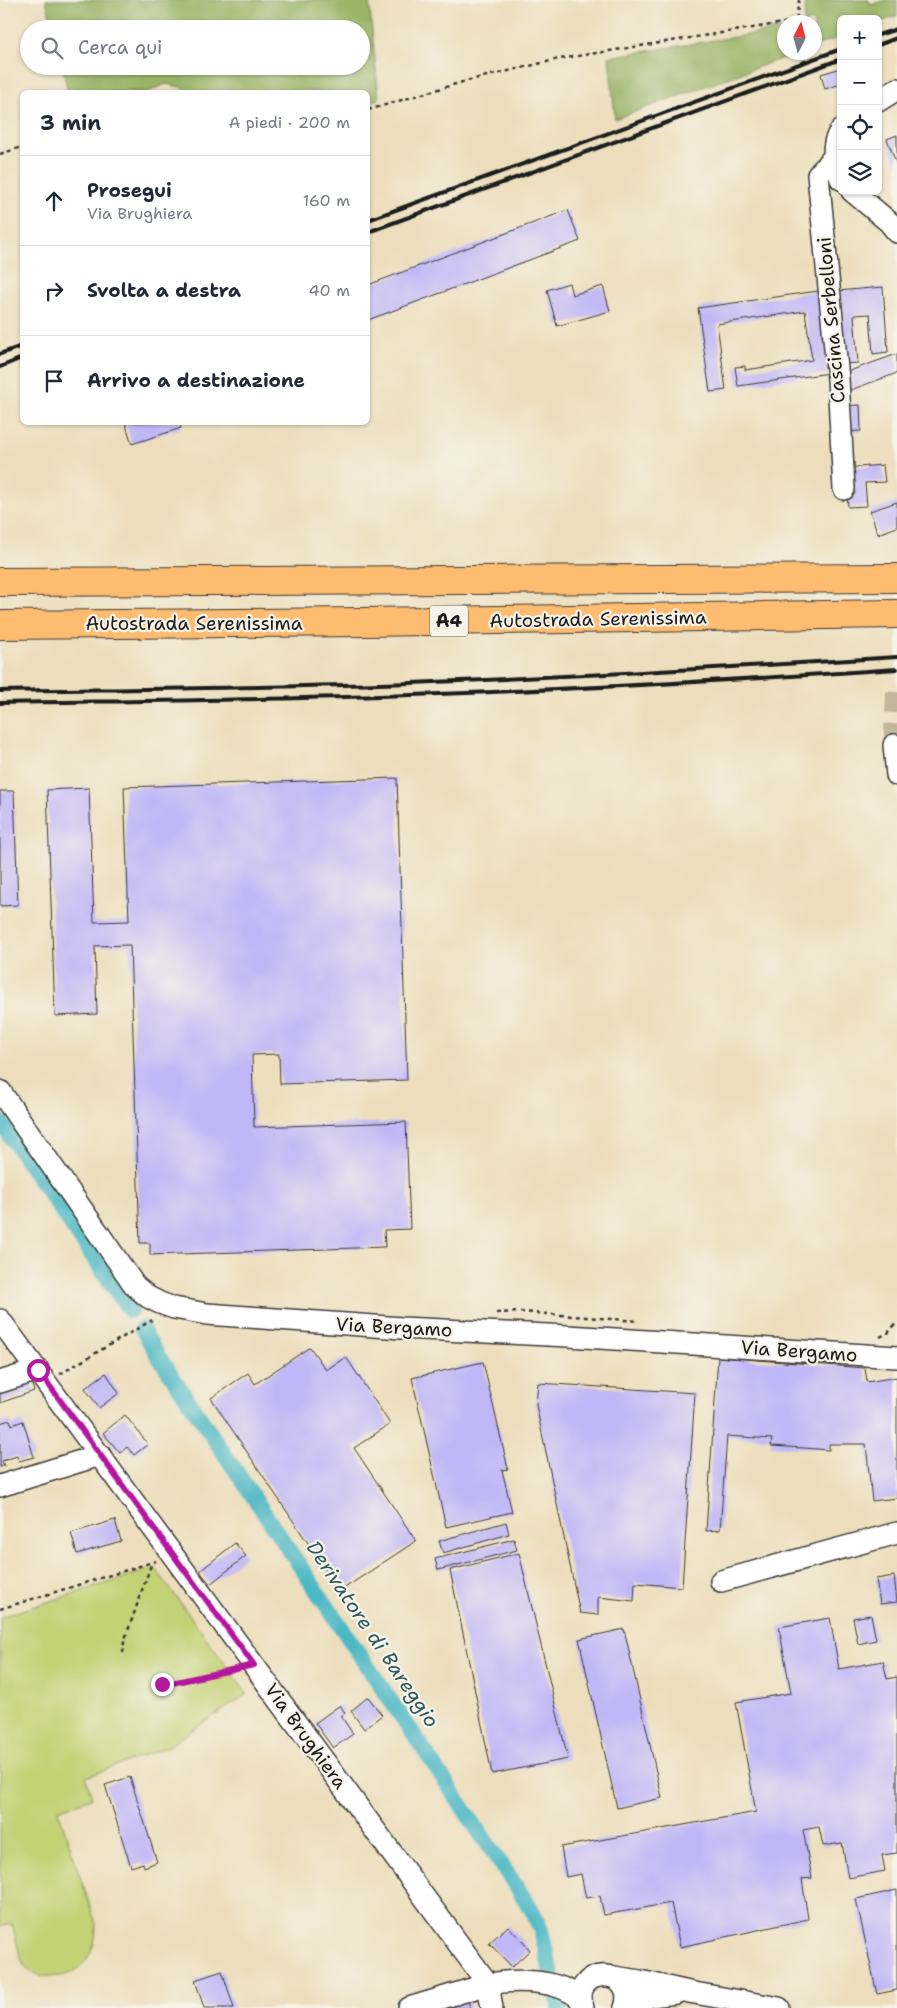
<!DOCTYPE html>
<html lang="it">
<meta charset="utf-8">
<style>
:root{--surface:#fff;--page:#f2f2f3;--text:#1f2937;--muted:#747a83;--line:#e0e1e3}
body{margin:0;font-family:"Shantell Sans",sans-serif;background:var(--page);color:var(--text)}
.controls{position:absolute;right:15px;top:15px;display:grid;overflow:hidden;border-radius:8px;box-shadow:0 1px 4px #0004}
.controls button{width:45px;height:45px;display:grid;place-items:center;padding:0;border:0;border-bottom:1px solid var(--line);background:var(--surface);color:var(--text);font:25px sans-serif}
.compass{position:absolute;left:777px;top:15px;width:45px;height:45px;border-radius:50%;background:var(--surface);box-shadow:0 1px 4px #0004;rotate:6deg}
.stop{position:absolute;width:15px;height:15px;margin:-11px;border:4px solid #b5179e;border-radius:50%;background:#fff}
.stop.end{background:#b5179e;border-color:#fff;box-shadow:0 1px 5px #0008}
.list{margin:0;padding:0;list-style:none}
h2{display:flex;justify-content:space-between;align-items:center;height:65px;margin:0;padding:0 20px;font-size:21px}
h2 small{font-size:16px;font-weight:400;color:var(--muted)}
.list li{display:grid;grid-template-columns:32px 1fr auto;gap:15px;align-items:center;box-sizing:border-box;height:90px;padding:0 20px;border-top:1px solid var(--line)}
.list b{display:block;font-size:19px;white-space:nowrap}
.list p{margin:0;font-size:16px;white-space:nowrap;color:var(--muted)}
.list em{font-size:16px;font-style:normal;color:var(--muted)}
.icon{flex:none;width:28px;height:28px;fill:none;stroke:currentColor;stroke-width:2;stroke-linecap:round;stroke-linejoin:round}
.map{position:relative;flex:none;width:897px;height:2008px;overflow:hidden}
.search{position:absolute;background:var(--surface);box-shadow:0 1px 4px #0004;left:20px;top:20px;width:350px;height:55px;display:flex;align-items:center;gap:12px;box-sizing:border-box;padding:0 18px;border-radius:28px;color:var(--muted);font-size:19px}
.panel{position:absolute;background:var(--surface);box-shadow:0 1px 4px #0004;left:20px;top:90px;width:350px;height:335px;border-radius:8px}
.map>svg:first-child{display:block}
.green{fill:#c2d274;stroke:#6f7748}
.forest{fill:#99b466;stroke:#5a6841}
.lines{fill:none;stroke-linecap:round;stroke-linejoin:round}
.canal{stroke:#4bb8c5;stroke-width:16}
.building{fill:#c0b7f6}
.minor-tunnel{stroke:#c2b79c;stroke-width:21;stroke-dasharray:21 11;stroke-linecap:butt}
.minor-casing{stroke:#3b3934;stroke-width:24}
.highway-casing{stroke:#3b3934;stroke-width:30}
.path{stroke:#3b3934;stroke-width:2.5;stroke-dasharray:4 4;stroke-linecap:butt}
.minor{stroke:#fff;stroke-width:21}
.highway{stroke:#febc70;stroke-width:28}
.rail{stroke:#1c1c1c;stroke-width:4}
.route{stroke:#b5179e;stroke-width:6}
.labels{text-anchor:middle;dominant-baseline:central;stroke-width:4.5;stroke-linejoin:round;paint-order:stroke}
.shield{fill:#f7f3e8;stroke:#5e5c59;stroke-width:1}
.shield-label{font-size:18px;font-weight:bold;fill:#1c1c1c}
.street-label{font-size:19px;fill:#1c1c1c;stroke:#f7f3e8}
.water-label{font-size:20px;font-style:italic;fill:#2f5a60;stroke:#f7f3e8}
</style>
<div class="map">
<svg width="897" height="2008" viewBox="0 0 897 2008">
<rect width="100%" height="100%" fill="#f7f3e8"/>
<filter id="ink" filterUnits="userSpaceOnUse"><feTurbulence type="fractalNoise" baseFrequency=".02" numOctaves="2"/><feDisplacementMap in="SourceGraphic" scale="10" xChannelSelector="R" yChannelSelector="G"/><feConvolveMatrix kernelMatrix="1 2 1 2 8 2 1 2 1" color-interpolation-filters="sRGB"/></filter>
<filter id="wash" filterUnits="userSpaceOnUse"><feTurbulence type="fractalNoise" baseFrequency=".0096" numOctaves="4" result="noise"/><feDisplacementMap in="SourceGraphic" scale="20" xChannelSelector="R" yChannelSelector="G"/><feGaussianBlur stdDeviation="1.12" result="paint"/><feColorMatrix in="noise" values="0 0 0 0 0 0 0 0 0 0 0 0 0 0 0 0 0 1.4 0 .05"/><feComposite in="paint" operator="in"/></filter>
<g filter="url(#wash)">
<rect width="100%" height="100%" fill="#ecdebc"/>
<!-- green -->
<path class="green" d="M155,1568l92,126 -80,53 -81,30 6,21 -34,12 38,114c1,32 -18,57 -52,52 -7,-1 -16,-4 -20,-11 -6,-11 -8,-28 -12,-41l-12,3v-310z"/>
<!-- forest -->
<g class="forest">
<path d="M46,0h323l10,99 -11,3v-10h-181l-7,-5 -14,-3 -18,8h-80l-6,-26h299v-37h-308z"/>
<path d="M806,0h63l2,5 13,-5h13v16l-19,7v-4h-37v18l-26,9 -1,-24h-10z"/>
<path d="M784,29v23l13,1 -182,66 -6,-62z"/>
</g>
<g class="lines">
<!-- canal -->
<g class="canal">
<path d="M0,1121l130,190"/>
<path d="M142,1329l15,25 375,556 9,20 10,42"/>
<path d="M558,1999l2,9"/>
</g>
</g>
<g id="blocks">
<!-- building -->
<g class="building">
<path d="M841,68v16l-16,5 -4,-15z"/>
<path d="M897,135v30l-10,-26z"/>
<path d="M568,210l12,31 -212,79v-35z"/>
<path d="M569,283l3,12 31,-9 7,25 -53,15 -10,-36z"/>
<path d="M883,287l5,65 -15,2 -3,-40 -16,1 4,48 -15,1 -6,-73z"/>
<path d="M818,291l12,82 -92,13 -3,-19 10,-1v4l67,-10 -7,-49 -88,13 9,66 -16,2 -12,-84z"/>
<path d="M897,354v19l-49,18 -7,-17z"/>
<path d="M860,405l1,26 -19,1 -1,-26z"/>
<path d="M125,422h54l2,6 -49,16z"/>
<path d="M883,465l2,17 -20,1 2,23 -19,1 -3,-39z"/>
<path d="M897,502v25l-19,7 -8,-23z"/>
<path d="M397,778l10,302 -127,4 -1,-30 -27,1 2,72 152,-5 4,107 -26,1 1,17 -235,8v-12h-10l-10,-298 -35,1 2,68 -42,2 -8,-226 42,-2 5,134 35,-1 -5,-134z"/>
<path d="M0,791h14l4,114 -18,1z"/>
<path d="M310,1347l16,23 20,-13 44,67 -36,24 62,93 -76,50 -129,-193 37,-25 7,11z"/>
<path d="M718,1357l147,11 2,14 30,-5v121l-25,3 -6,-57h-37v6l-25,-2 -33,-2 1,-7 -45,-3 -7,94 -14,1z"/>
<path d="M483,1362l25,107 -6,1 10,42 -66,15 -34,-149z"/>
<path d="M106,1373l13,20 -20,15 -14,-20z"/>
<path d="M30,1378l4,13 -34,12v-15z"/>
<path d="M538,1383l157,10 -13,194 -47,-4 -1,18 -36,-4v18l-18,-2 -44,-208z"/>
<path d="M125,1415l23,29 -14,11 -7,-8 -7,6 -17,-20z"/>
<path d="M10,1420l2,5 11,-4 11,36 -15,4 -2,-5 -15,5 2,5 -4,1v-44z"/>
<path d="M115,1520l6,21 -44,13 -6,-21z"/>
<path d="M506,1522l3,12 -66,19 -4,-12z"/>
<path d="M514,1539l3,11 -79,20 -3,-11z"/>
<path d="M235,1543l11,13 -36,28 -10,-13z"/>
<path d="M519,1553l49,206 -76,15 -42,-204z"/>
<path d="M894,1576l3,26 -17,2 -4,-25z"/>
<path d="M871,1615l5,25 -18,4 -5,-26z"/>
<path d="M830,1618l9,51 44,-8 4,18 10,-2v176l-15,2 3,16 -37,7 -6,-35 -19,3 -4,-19 -16,3 9,48 -10,1 6,40 -128,28 -9,-44 -67,12 -4,-19 -14,2 -5,-24 -15,3 -5,-30 195,-35 -20,-110 55,-9 -12,-66z"/>
<path d="M624,1629l38,169 -45,10 -38,-169z"/>
<path d="M368,1697l14,18 -18,14 -13,-18z"/>
<path d="M340,1705l5,8 -4,3 12,18 -20,14 -18,-25z"/>
<path d="M130,1777l27,85 -13,5 -1,-4 -12,4 -26,-82z"/>
<path d="M897,1890v100l-20,4 -21,-95z"/>
<path d="M508,1926l22,24 -18,17 -23,-24z"/>
<path d="M222,1971l12,37h-30l-9,-28z"/>
<path d="M468,2000l2,8h-27z"/>
</g>
</g>
</g>
<g filter="url(#ink)">
<use href="#blocks" fill-opacity="0" stroke="#3b3934" stroke-width="1"/>
<g class="lines">
<!-- minor-tunnel -->
<path class="minor-tunnel" d="M894,745l3,-61"/>
<!-- minor casing -->
<g class="minor-casing">
<g id="minor">
<path d="M878,101l19,-12"/>
<path d="M841,130c-12,16 -6,32 0,49"/>
<path d="M833,158l-15,17 20,204 6,110"/>
<path d="M852,191l37,31 8,10"/>
<path d="M894,745l3,30"/>
<path d="M0,1091l135,195 13,11 12,6 14,5 33,6 195,14 166,8 329,21"/>
<path d="M0,1320l488,664 4,24"/>
<path d="M0,1382l38,-12"/>
<path d="M0,1486l100,-31"/>
<path d="M721,1581l176,-48"/>
<path d="M614,1977l26,4 49,11 90,16"/>
<path d="M409,2008l79,-24c29,-5 68,-5 92,14"/>
<path d="M583,2008c-15,-43 56,-43 42,0"/>
<path d="M625,2008l26,-12 25,-3"/>
</g>
</g>
<!-- highway casing -->
<g class="highway-casing">
<g id="highway">
<path d="M0,582l897,-4"/>
<path d="M0,625l364,-3 533,-8"/>
</g>
</g>
<!-- path -->
<g class="path">
<path d="M162,92h15"/>
<path d="M368,110l98,-29 93,-22 237,-38 3,-21"/>
<path d="M0,154l22,-7"/>
<path d="M496,1313l25,-1 117,9"/>
<path d="M880,1337l8,-4 9,-11"/>
<path d="M60,1374l92,-54"/>
<path d="M0,1609l156,-48"/>
<path d="M123,1653l1,-11 28,-80"/>
<path d="M155,1682l17,1 62,-14"/>
</g>
<!-- minor -->
<use href="#minor" class="minor"/>
<!-- highway -->
<use href="#highway" class="highway"/>
<!-- rail -->
<g class="rail">
<path d="M878,35l19,-6"/>
<path d="M878,45l19,-7"/>
<path d="M368,220l473,-171"/>
<path d="M368,232l473,-173"/>
<path d="M0,354l22,-8"/>
<path d="M0,367l22,-9"/>
<path d="M0,691c126,-2 253,-3 379,-7 173,-6 345,-16 518,-27"/>
<path d="M0,703c126,-2 253,-3 379,-7 173,-5 345,-15 518,-27"/>
</g>
</g>
</g>
<g class="lines" filter="url(#ink)">
<!-- route -->
<path class="route" d="M38,1370l216,295 -82,18 -10,1"/>
</g>
<g class="labels">
<!-- shield labels -->
<rect class="shield" x="430" y="605.5" width="38" height="31" rx="4"/>
<g class="shield-label">
<text x="449" y="621">A4</text>
</g>
<!-- street labels -->
<g class="street-label">
<text transform="translate(831 320) rotate(-95)">Cascina Serbelloni</text>
<text transform="translate(598 619) rotate(-1)">Autostrada Serenissima</text>
<text x="194" y="623">Autostrada Serenissima</text>
<text transform="translate(394 1327) rotate(3)">Via Bergamo</text>
<text transform="translate(799 1351) rotate(4)">Via Bergamo</text>
<text transform="translate(306 1736) rotate(54)">Via Brughiera</text>
</g>
<!-- water labels -->
<g class="water-label">
<text transform="translate(373 1634) rotate(56)">Derivatore di Bareggio</text>
</g>
</g>
</svg>
<div class="controls">
<button>+</button>
<button>−</button>
<button><svg class="icon" aria-label="locate" viewBox="0 0 24 24"><circle cx="12" cy="12" r="6"/><path d="M12 2v4M12 18v4M2 12h4M18 12h4"/></svg></button>
<button><svg class="icon" aria-label="layers" viewBox="0 0 24 24"><path d="M12 4l9 5-9 5-9-5zM3 14l9 5 9-5"/></svg></button>
</div>
<svg class="compass" viewBox="-18 -18 36 36"><path d="M0-13l5 13h-10z" fill="#e53935"/><path d="M0 13l5-13h-10z" fill="#747a83"/></svg>
<div class="stop" style="left:38px;top:1370px"></div>
<div class="stop end" style="left:162px;top:1684px"></div>
<div class="search"><svg class="icon" aria-label="search" viewBox="0 0 24 24"><circle cx="10" cy="10" r="6"/><path d="M15 15l6 6"/></svg>Cerca qui</div>
<section class="panel">
<h2>3 min<small>A piedi · 200 m</small></h2>
<ul class="list">
<li><svg class="icon" aria-label="ahead" viewBox="0 0 24 24"><path d="M12 20V5M6 11l6-6 6 6"/></svg><div><b>Prosegui</b><p>Via Brughiera</p></div><em>160 m</em></li>
<li><svg class="icon" aria-label="right" viewBox="0 0 24 24"><path d="M7 20v-9h11M14 6l5 5-5 5"/></svg><div><b>Svolta a destra</b></div><em>40 m</em></li>
<li><svg class="icon" aria-label="arrive" viewBox="0 0 24 24"><path d="M6 21V4h12l-3 4 3 4H6"/></svg><div><b>Arrivo a destinazione</b></div></li>
</ul>
</section>
</div>
